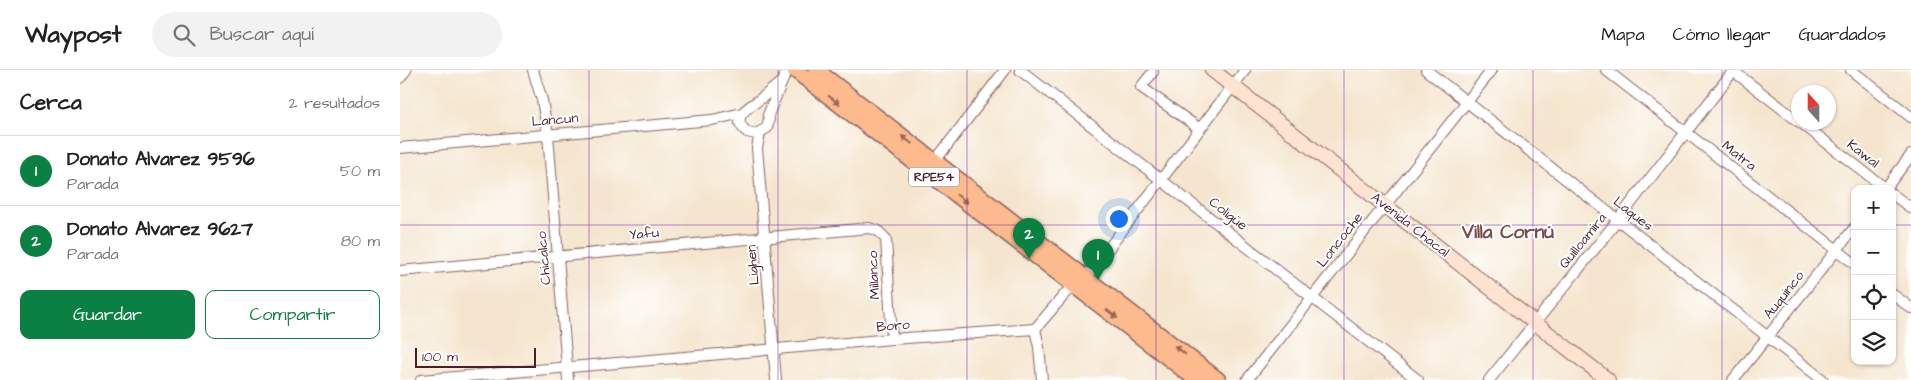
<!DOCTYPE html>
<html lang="es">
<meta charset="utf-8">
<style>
:root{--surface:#fff;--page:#f2f2f2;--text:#222;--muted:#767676;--line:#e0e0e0;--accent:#0b8043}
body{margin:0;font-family:"Architects Daughter",sans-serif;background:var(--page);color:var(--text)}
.controls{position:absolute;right:15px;bottom:15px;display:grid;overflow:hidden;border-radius:10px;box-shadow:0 1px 4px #0004}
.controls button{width:45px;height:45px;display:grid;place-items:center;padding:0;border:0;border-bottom:1px solid var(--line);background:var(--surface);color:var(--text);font:25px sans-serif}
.compass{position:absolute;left:1391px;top:15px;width:45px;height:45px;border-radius:50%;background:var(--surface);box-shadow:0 1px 4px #0004;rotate:339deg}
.scale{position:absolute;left:15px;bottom:12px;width:121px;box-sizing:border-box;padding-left:5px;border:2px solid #4a1f2b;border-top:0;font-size:14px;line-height:18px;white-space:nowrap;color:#4a1f2b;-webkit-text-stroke:4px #fff;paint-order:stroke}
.you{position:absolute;left:718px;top:148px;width:18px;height:18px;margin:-12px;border:4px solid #fff;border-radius:50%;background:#1a73e8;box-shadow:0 0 0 8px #1a73e833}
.badge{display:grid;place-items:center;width:32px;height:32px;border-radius:50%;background:var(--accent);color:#fff;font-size:16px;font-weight:700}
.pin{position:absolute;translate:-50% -41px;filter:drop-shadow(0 1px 2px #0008)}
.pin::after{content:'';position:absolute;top:26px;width:18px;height:15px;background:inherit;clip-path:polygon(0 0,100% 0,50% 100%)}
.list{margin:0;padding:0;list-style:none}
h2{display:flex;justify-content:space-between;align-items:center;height:65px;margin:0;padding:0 20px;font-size:21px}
h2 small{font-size:16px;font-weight:400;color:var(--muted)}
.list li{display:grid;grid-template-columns:32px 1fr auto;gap:15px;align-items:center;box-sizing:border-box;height:70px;padding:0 20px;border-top:1px solid var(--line)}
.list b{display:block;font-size:19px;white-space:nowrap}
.list p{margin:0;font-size:16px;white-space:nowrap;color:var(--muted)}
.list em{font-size:16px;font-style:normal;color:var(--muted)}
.actions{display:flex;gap:10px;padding:15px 20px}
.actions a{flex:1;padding:11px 0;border:1px solid var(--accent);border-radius:10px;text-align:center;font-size:18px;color:var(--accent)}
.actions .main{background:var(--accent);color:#fff}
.icon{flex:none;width:28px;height:28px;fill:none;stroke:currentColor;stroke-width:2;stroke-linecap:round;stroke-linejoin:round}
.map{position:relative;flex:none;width:1511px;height:310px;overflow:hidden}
header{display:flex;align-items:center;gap:30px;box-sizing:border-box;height:70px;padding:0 25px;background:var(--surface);border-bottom:1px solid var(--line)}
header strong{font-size:24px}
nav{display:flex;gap:28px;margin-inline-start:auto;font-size:18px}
.search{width:350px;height:45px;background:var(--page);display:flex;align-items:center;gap:12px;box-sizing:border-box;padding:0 18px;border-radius:28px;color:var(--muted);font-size:19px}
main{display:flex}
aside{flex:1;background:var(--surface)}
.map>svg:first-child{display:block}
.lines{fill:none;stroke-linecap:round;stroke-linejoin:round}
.minor-casing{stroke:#866464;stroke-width:12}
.secondary-casing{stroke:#866464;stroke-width:16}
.primary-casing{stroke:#866464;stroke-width:18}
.minor{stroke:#fff;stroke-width:10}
.secondary{stroke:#fee3d1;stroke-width:14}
.primary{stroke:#fcba8d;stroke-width:15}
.oneway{fill:#9a6557}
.grid{fill:none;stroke:#7b2cbf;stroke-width:1;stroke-opacity:0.55}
.labels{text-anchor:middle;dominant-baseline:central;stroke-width:4;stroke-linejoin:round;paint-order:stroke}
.shield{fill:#fff;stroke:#80626b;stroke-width:1}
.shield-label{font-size:12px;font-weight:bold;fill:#4a1f2b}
.street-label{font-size:14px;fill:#4a1f2b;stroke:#fff}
.district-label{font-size:19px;font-weight:bold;fill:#7c4b4b;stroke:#fff}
</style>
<header>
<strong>Waypost</strong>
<div class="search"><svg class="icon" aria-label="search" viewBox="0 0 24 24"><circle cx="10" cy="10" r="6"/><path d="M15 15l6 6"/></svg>Buscar aquí</div>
<nav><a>Mapa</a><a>Cómo llegar</a><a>Guardados</a></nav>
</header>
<main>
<aside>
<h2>Cerca<small>2 resultados</small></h2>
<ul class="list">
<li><span class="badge">1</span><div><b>Donato Alvarez 9596</b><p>Parada</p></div><em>50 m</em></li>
<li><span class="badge">2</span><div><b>Donato Alvarez 9627</b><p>Parada</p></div><em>80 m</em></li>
</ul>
<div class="actions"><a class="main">Guardar</a><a>Compartir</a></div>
</aside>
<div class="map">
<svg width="1511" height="310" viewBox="0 0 1511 310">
<rect width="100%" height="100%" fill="#fff"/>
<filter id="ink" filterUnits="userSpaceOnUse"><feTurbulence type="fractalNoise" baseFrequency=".02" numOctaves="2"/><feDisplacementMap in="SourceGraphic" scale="10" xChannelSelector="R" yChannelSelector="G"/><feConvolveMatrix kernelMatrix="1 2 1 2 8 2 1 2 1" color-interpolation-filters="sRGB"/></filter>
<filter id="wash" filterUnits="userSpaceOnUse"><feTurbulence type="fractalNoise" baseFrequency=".0096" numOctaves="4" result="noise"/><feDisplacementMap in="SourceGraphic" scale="20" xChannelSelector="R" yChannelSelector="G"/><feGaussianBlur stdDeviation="1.12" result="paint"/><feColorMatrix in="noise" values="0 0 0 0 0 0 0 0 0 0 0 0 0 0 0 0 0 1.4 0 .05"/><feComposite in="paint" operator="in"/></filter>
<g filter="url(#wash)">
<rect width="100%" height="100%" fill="#f5e5ce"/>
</g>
<g filter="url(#ink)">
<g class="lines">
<!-- minor casing -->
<g class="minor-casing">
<g id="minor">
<path d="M133,0l9,30 6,35 20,245"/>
<path d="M620,0l398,310"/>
<path d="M1026,0l397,310"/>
<path d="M1206,0l249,194"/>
<path d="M1332,0l66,51"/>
<path d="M1451,0l60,47"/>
<path d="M753,2l-12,15 59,42"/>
<path d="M0,8l6,-8"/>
<path d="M381,12c-7,6 -14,12 -22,18 -11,8 -30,17 -12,32l9,2 11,-6 2,-9 -1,-4 19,-45"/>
<path d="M1400,52l86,67"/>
<path d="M360,63l-3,15 19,232"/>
<path d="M0,78l312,-28 30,-7"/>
<path d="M535,91l70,-91"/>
<path d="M1485,119l26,-34"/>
<path d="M1492,124l19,14"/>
<path d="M0,201l469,-43 8,2 9,9 6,100"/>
<path d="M1492,224l19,14"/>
<path d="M635,259l4,18 3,33"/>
<path d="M21,310l471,-41 143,-10 31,-36 26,-23 153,-200"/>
<path d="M847,310l245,-310"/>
<path d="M1089,310l129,-160 116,-150"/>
<path d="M1333,310l122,-153"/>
</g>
</g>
<!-- secondary casing -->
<g class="secondary-casing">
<path id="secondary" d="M812,0l396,310"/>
</g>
<!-- primary casing -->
<g class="primary-casing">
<g id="primary">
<path d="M395,0l402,310"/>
<path d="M416,0l402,310"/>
</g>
</g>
<!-- minor -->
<use href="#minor" class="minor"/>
<!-- secondary -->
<use href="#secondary" class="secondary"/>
<!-- primary -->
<use href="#primary" class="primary"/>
</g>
<!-- one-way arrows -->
<defs><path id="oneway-solid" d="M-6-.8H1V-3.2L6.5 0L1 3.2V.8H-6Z" transform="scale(1.25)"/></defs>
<g class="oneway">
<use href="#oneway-solid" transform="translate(434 30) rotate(38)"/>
<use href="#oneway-solid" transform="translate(507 70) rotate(-143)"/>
<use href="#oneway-solid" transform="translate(562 129) rotate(38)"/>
<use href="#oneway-solid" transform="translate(712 244) rotate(38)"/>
<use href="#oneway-solid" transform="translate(780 280) rotate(-142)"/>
</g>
</g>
<!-- grid -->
<path class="grid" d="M189,0v310M378,0v310M567,0v310M756,0v310M944,0v310M1133,0v310M1322,0v310M0,155h1455M1492,155h19"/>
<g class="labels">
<!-- shield labels -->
<rect class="shield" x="509" y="97.5" width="50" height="19" rx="4"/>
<g class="shield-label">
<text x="534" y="107">RPE54</text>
</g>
<!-- street labels -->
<g class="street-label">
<text transform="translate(155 50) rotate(-5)">Lancun</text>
<text transform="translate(1463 84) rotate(38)">Kawal</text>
<text transform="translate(1339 86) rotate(38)">Matra</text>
<text transform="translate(828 144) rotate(38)">Coligüe</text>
<text transform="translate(1233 144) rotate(38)">Laques</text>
<text transform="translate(1010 155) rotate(38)">Avenida Chacal</text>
<text transform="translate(244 164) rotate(-5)">Yafu</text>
<text transform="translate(940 170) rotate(-52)">Loncoche</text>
<text transform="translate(1183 171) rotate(-51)">Quilloamira</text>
<text transform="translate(144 188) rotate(-95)">Chicalco</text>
<text transform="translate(353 195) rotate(-95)">Lighen</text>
<text transform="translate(474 205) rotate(-93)">Millanco</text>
<text transform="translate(1384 225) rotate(-52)">Auquinco</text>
<text transform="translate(493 256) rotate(-5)">Boro</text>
</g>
<!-- district labels -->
<g class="district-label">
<text x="1108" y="162">Villa Cornú</text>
</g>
</g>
</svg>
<div class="controls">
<button>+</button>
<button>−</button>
<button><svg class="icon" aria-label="locate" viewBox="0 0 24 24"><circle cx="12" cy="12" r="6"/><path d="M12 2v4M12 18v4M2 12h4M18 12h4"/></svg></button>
<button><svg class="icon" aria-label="layers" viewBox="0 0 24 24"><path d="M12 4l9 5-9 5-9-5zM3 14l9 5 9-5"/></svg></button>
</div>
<svg class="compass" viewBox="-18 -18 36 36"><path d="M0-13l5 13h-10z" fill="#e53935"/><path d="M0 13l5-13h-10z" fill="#767676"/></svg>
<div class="scale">100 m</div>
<div class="you"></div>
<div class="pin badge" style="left:698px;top:210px">1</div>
<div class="pin badge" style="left:629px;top:189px">2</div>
</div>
</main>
